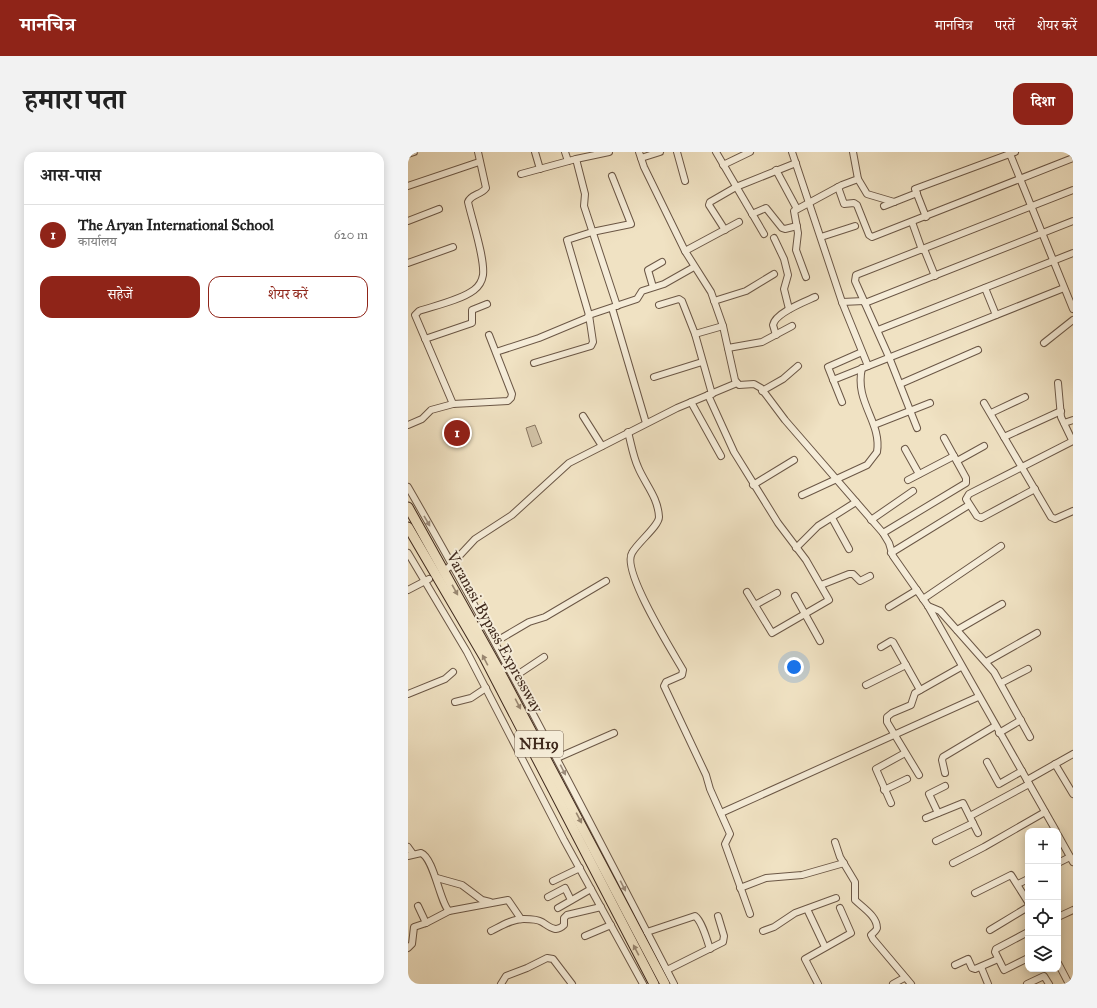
<!DOCTYPE html>
<html lang="hi">
<meta charset="utf-8">
<style>
:root{--surface:#fff;--page:#f2f2f2;--text:#222;--muted:#767676;--line:#e0e0e0;--accent:#8f2418}
body{margin:0;font-family:"IM FELL Great Primer","Noto Serif Devanagari",serif;background:var(--page);color:var(--text)}
.controls{position:absolute;right:12px;bottom:12px;display:grid;overflow:hidden;border-radius:8px;box-shadow:0 2px 10px #0003}
.controls button{width:36px;height:36px;display:grid;place-items:center;padding:0;border:0;border-bottom:1px solid var(--line);background:var(--surface);color:var(--text);font:20px sans-serif}
.you{position:absolute;left:386px;top:515px;width:14px;height:14px;margin:-10px;border:3px solid #fff;border-radius:50%;background:#1a73e8;box-shadow:0 0 0 6px #1a73e833}
.badge{display:grid;place-items:center;width:26px;height:26px;border-radius:50%;background:var(--accent);color:#fff;font-size:13px;font-weight:700}
.pin{position:absolute;translate:-50% -50%;border:2px solid #fff;box-shadow:0 1px 4px #0006}
.list{margin:0;padding:0;list-style:none}
h2{display:flex;justify-content:space-between;align-items:center;height:52px;margin:0;padding:0 16px;font-size:17px}
h2 small{font-size:13px;font-weight:400;color:var(--muted)}
.list li{display:grid;grid-template-columns:26px 1fr auto;gap:12px;align-items:center;box-sizing:border-box;height:60px;padding:0 16px;border-top:1px solid var(--line)}
.list b{display:block;font-size:15px;white-space:nowrap}
.list p{margin:0;font-size:13px;white-space:nowrap;color:var(--muted)}
.list em{font-size:13px;font-style:normal;color:var(--muted)}
.actions{display:flex;gap:8px;padding:12px 16px}
.actions a{flex:1;padding:9px 0;border:1px solid var(--accent);border-radius:12px;text-align:center;font-size:14px;color:var(--accent)}
.actions .main{background:var(--accent);color:#fff}
.icon{flex:none;width:22px;height:22px;fill:none;stroke:currentColor;stroke-width:2;stroke-linecap:round;stroke-linejoin:round}
.map{position:relative;flex:none;width:665px;height:832px;overflow:hidden;border-radius:12px}
header{display:flex;align-items:center;gap:24px;box-sizing:border-box;height:56px;padding:0 20px;background:var(--accent);color:#fff}
header strong{font-size:19px}
nav{display:flex;gap:22px;margin-inline-start:auto;font-size:14px}
.intro{display:flex;align-items:center;justify-content:space-between;box-sizing:border-box;height:96px;padding:0 24px}
h1{margin:0;font-size:28px}
.button{padding:10px 18px;border-radius:12px;background:var(--accent);color:#fff;font-size:14px;font-weight:700}
main{display:flex;gap:24px;padding:0 24px}
aside{flex:1;background:var(--surface);border-radius:12px;box-shadow:0 2px 10px #0003}
.map>svg:first-child{display:block}
.grass{fill:#d2c3a7;stroke:#887662}
.lines{fill:none;stroke-linecap:round;stroke-linejoin:round}
.minor-casing{stroke:#6b5746;stroke-width:8}
.highway-casing{stroke:#3f291d;stroke-width:11}
.minor{stroke:#f5ecd8;stroke-width:6}
.highway{stroke:#f0e2c3;stroke-width:9}
.oneway{fill:#9a8a7a}
.oneway2{fill:#988670}
.labels{text-anchor:middle;dominant-baseline:central;stroke-width:4;stroke-linejoin:round;paint-order:stroke}
.shield{fill:#f5ecd8;stroke:#766455;stroke-width:1}
.shield-label{font-size:15px;font-weight:bold;fill:#3f291d}
.street-label{font-size:16px;fill:#3f291d;stroke:#f5ecd8}
</style>
<header>
<strong>मानचित्र</strong>
<nav><a>मानचित्र</a><a>परतें</a><a>शेयर करें</a></nav>
</header>
<div class="intro"><h1>हमारा पता</h1><a class="button">दिशा</a></div>
<main>
<aside>
<h2>आस-पास<small></small></h2>
<ul class="list">
<li><span class="badge">1</span><div><b>The Aryan International School</b><p>कार्यालय</p></div><em>620 m</em></li>
</ul>
<div class="actions"><a class="main">सहेजें</a><a>शेयर करें</a></div>
</aside>
<div class="map">
<svg width="665" height="832" viewBox="0 0 665 832">
<rect width="100%" height="100%" fill="#f0e2c3"/>
<filter id="stains"><feTurbulence type="fractalNoise" baseFrequency=".005" numOctaves="4"/><feColorMatrix values="0 0 0 0 .2 0 0 0 0 .09 0 0 0 0 .02 0 0 0 .5 -.17"/></filter>
<radialGradient id="worn" r=".72"><stop offset=".6" stop-color="#630" stop-opacity="0"/><stop offset="1" stop-color="#630" stop-opacity=".3"/></radialGradient>
<!-- grass -->
<path class="grass" d="M127,273l7,18 -10,4 -6,-19z"/>
<g class="lines">
<!-- minor casing -->
<g class="minor-casing">
<g id="minor">
<path d="M127,0l5,17"/>
<path d="M157,0l3,9"/>
<path d="M231,0l5,15 41,84 26,41 12,34 12,54 4,5 15,-1 7,4 24,32 98,113 6,10 4,13 35,50 128,225"/>
<path d="M269,0l8,29"/>
<path d="M308,0l48,82"/>
<path d="M384,0l50,150 26,64"/>
<path d="M0,2l6,-2"/>
<path d="M602,2l63,155"/>
<path d="M233,6l19,-6"/>
<path d="M168,7l9,35 -1,12 33,100"/>
<path d="M315,13l27,-13"/>
<path d="M368,18l21,39"/>
<path d="M113,22l55,-15 33,-7"/>
<path d="M450,27l9,15 27,8"/>
<path d="M0,34l71,-24"/>
<path d="M430,35l6,17 10,-1 3,2 12,30 3,2 201,-79"/>
<path d="M476,54l33,-13"/>
<path d="M344,62l14,-6 16,20 3,1 12,-3"/>
<path d="M518,65l-11,-28 100,-37"/>
<path d="M0,69l31,-12"/>
<path d="M504,70l10,28"/>
<path d="M317,78l-16,-25 1,-3 26,-15 60,-24"/>
<path d="M413,85l34,-11"/>
<path d="M366,86l10,21 4,16 -4,14 5,20"/>
<path d="M516,97l11,27"/>
<path d="M277,99l54,-29"/>
<path d="M0,111l45,-16"/>
<path d="M398,125l-10,-27 2,-17 -4,-22 48,-26 16,-6 -5,-27"/>
<path d="M245,135l-5,-17 14,-8"/>
<path d="M577,136l11,27"/>
<path d="M306,149l32,-10 28,-17"/>
<path d="M434,150l22,-1"/>
<path d="M457,151l208,-82"/>
<path d="M251,153l20,-6 3,2 13,33 17,60"/>
<path d="M204,156l34,115"/>
<path d="M470,178l195,-77"/>
<path d="M287,182l28,-8"/>
<path d="M368,183l-3,-10c2,-12 31,-23 42,-28"/>
<path d="M17,187l47,-16v-13l15,-6"/>
<path d="M636,191l29,-23"/>
<path d="M320,196l34,-6 30,-16"/>
<path d="M88,200l43,-14 48,-20 2,-3 48,-16 5,-8 22,-7 30,-17"/>
<path d="M126,211l57,-17 2,-4 -4,-27 -22,-75 25,-8 39,-8 -19,-48"/>
<path d="M246,225l48,-15"/>
<path d="M425,228l231,-92"/>
<path d="M650,231l3,34 11,23"/>
<path d="M492,232l78,-34"/>
<path d="M354,239l21,-12 15,-13"/>
<path d="M300,243l26,57 44,71 28,37 23,40 -57,33 -25,-41"/>
<path d="M283,250l30,54"/>
<path d="M434,250l-14,-35 34,-15"/>
<path d="M576,251l67,114 4,2 18,-8"/>
<path d="M45,252l55,-3 3,-3 1,-4 -23,-59"/>
<path d="M583,261l34,-16"/>
<path d="M175,264l19,30"/>
<path d="M656,271l9,-3"/>
<path d="M0,273l14,-6 9,-9 22,-6 -38,-89 4,-4c15,-5 42,-11 55,-21 4,-3 8,-9 9,-15 2,-17 -11,-55 -15,-73 3,-8 13,-7 18,-14l-8,-36"/>
<path d="M466,273l56,-22"/>
<path d="M509,276l-28,-71 -34,-76 1,-6 217,-85"/>
<path d="M220,280c3,11 5,24 10,35 7,17 20,30 21,50 0,9 -22,26 -27,36 -11,17 40,98 51,117l-1,5 -16,7 -2,4 42,89 4,14 20,45 -5,10 25,70"/>
<path d="M596,285l57,-26"/>
<path d="M497,297l14,25"/>
<path d="M549,309l27,-15"/>
<path d="M500,328l46,-24"/>
<path d="M345,333l41,-25"/>
<path d="M0,335c94,163 179,330 266,497"/>
<path d="M627,337l-54,29 -4,-2 -11,-17 3,-5 104,-53"/>
<path d="M394,343l65,-30 10,-13c5,-30 -23,-50 -15,-84"/>
<path d="M424,366l17,31"/>
<path d="M463,368l42,-29"/>
<path d="M475,381l83,-50v-5l-22,-40"/>
<path d="M388,396l22,-22 38,-24"/>
<path d="M0,401l59,99 97,188 79,144"/>
<path d="M483,401l78,-48"/>
<path d="M40,416l27,-29 37,-24 57,-52 108,-55 60,-25"/>
<path d="M413,433l28,-11h4l7,7 10,-5"/>
<path d="M0,438l21,-11"/>
<path d="M387,444l25,45"/>
<path d="M515,447l78,-53"/>
<path d="M347,453l22,-12"/>
<path d="M520,454l12,5 54,61 36,65"/>
<path d="M481,455l28,-17"/>
<path d="M549,478l45,-26"/>
<path d="M87,490l34,-20 16,-5 61,-36"/>
<path d="M473,495l10,-6 2,1 27,48"/>
<path d="M578,510l51,-29"/>
<path d="M106,525l30,-20"/>
<path d="M593,531l27,-14"/>
<path d="M458,533l40,-20"/>
<path d="M0,542l37,-15 8,-7"/>
<path d="M47,550l16,-4 15,-10"/>
<path d="M591,581l22,-13"/>
<path d="M149,606l57,-25"/>
<path d="M579,610l12,22 23,-13"/>
<path d="M647,612l18,30"/>
<path d="M537,621l-3,-13 1,-3 52,-31"/>
<path d="M511,623l-32,-53v-5l5,-4 19,-8 4,-12 46,-26"/>
<path d="M619,628l46,-26"/>
<path d="M476,638l23,-11"/>
<path d="M483,651l-15,-34 29,-16"/>
<path d="M313,661l257,-116"/>
<path d="M530,661l-9,-19 16,-8"/>
<path d="M562,664l59,-32"/>
<path d="M518,666l37,-15 15,30"/>
<path d="M650,683l15,27"/>
<path d="M528,689l37,-18"/>
<path d="M427,690l5,15 15,25v18c7,7 22,16 22,28 0,2 -4,5 -6,7l2,4 38,45"/>
<path d="M0,695l5,7"/>
<path d="M0,704l13,-3c13,5 19,50 28,58l59,-11 13,19"/>
<path d="M545,711l31,-16 61,-35"/>
<path d="M650,711l12,-6"/>
<path d="M29,726l25,7 20,15 8,2"/>
<path d="M145,729l27,-13"/>
<path d="M610,732l10,-5"/>
<path d="M332,736l26,-10 36,-3 42,-12"/>
<path d="M567,741l36,-18 17,27"/>
<path d="M140,745l17,-9 6,12"/>
<path d="M10,754l8,17"/>
<path d="M150,756l33,-19"/>
<path d="M399,757l18,38"/>
<path d="M650,765l15,-7"/>
<path d="M582,778l38,-23"/>
<path d="M83,779c10,-5 21,-12 33,-12 6,0 13,0 18,3 8,5 14,11 22,3v-7l3,-3 34,-8"/>
<path d="M355,779l11,-4 21,-14 41,-15"/>
<path d="M239,780l48,-16c7,5 12,24 15,33"/>
<path d="M620,780l-32,17 -1,3 9,18 24,-12"/>
<path d="M177,784l26,-11"/>
<path d="M0,796l4,-4 2,-17 12,-4 23,-12"/>
<path d="M650,811l11,21"/>
<path d="M547,813l13,-6 4,9 3,1 23,-10"/>
<path d="M573,815l7,17"/>
<path d="M259,818l56,-28 1,-6 -6,-20"/>
<path d="M93,832l5,-8 21,-8 20,-10 6,1 19,25"/>
<path d="M410,832l-13,-25 46,-26 -11,-25"/>
<path d="M485,832l11,-6"/>
<path d="M619,832l17,-8 5,8"/>
</g>
</g>
<!-- highway casing -->
<g class="highway-casing">
<g id="highway">
<path d="M0,355l92,165 165,312"/>
<path d="M0,375l76,130 170,327"/>
</g>
</g>
<!-- minor -->
<use href="#minor" class="minor"/>
<!-- highway -->
<use href="#highway" class="highway"/>
</g>
<!-- one-way arrows -->
<defs><path id="oneway-solid" d="M-6-.8H1V-3.2L6.5 0L1 3.2V.8H-6Z"/></defs>
<g class="oneway">
<use href="#oneway-solid" transform="translate(19 369) rotate(60)"/>
<use href="#oneway-solid" transform="translate(155 618) rotate(63)"/>
<use href="#oneway-solid" transform="translate(215 734) rotate(63)"/>
</g>
<g class="oneway2">
<use href="#oneway-solid" transform="translate(47 438) rotate(61)"/>
<use href="#oneway-solid" transform="translate(77 508) rotate(-118)"/>
<use href="#oneway-solid" transform="translate(110 552) rotate(62)"/>
<use href="#oneway-solid" transform="translate(171 666) rotate(62)"/>
<use href="#oneway-solid" transform="translate(228 798) rotate(-118)"/>
</g>
<g class="labels">
<!-- shield labels -->
<rect class="shield" x="107" y="579" width="48" height="26" rx="3"/>
<g class="shield-label">
<text x="131" y="592">NH19</text>
</g>
<!-- street labels -->
<g class="street-label">
<text transform="translate(87 480) rotate(61)">Varanasi Bypass Expressway</text>
</g>
</g>
<rect width="100%" height="100%" filter="url(#stains)"/>
<rect width="100%" height="100%" fill="url(#worn)"/>
</svg>
<div class="controls">
<button>+</button>
<button>−</button>
<button><svg class="icon" aria-label="locate" viewBox="0 0 24 24"><circle cx="12" cy="12" r="6"/><path d="M12 2v4M12 18v4M2 12h4M18 12h4"/></svg></button>
<button><svg class="icon" aria-label="layers" viewBox="0 0 24 24"><path d="M12 4l9 5-9 5-9-5zM3 14l9 5 9-5"/></svg></button>
</div>
<div class="you"></div>
<div class="pin badge" style="left:49px;top:281px">1</div>
</div>
</main>
